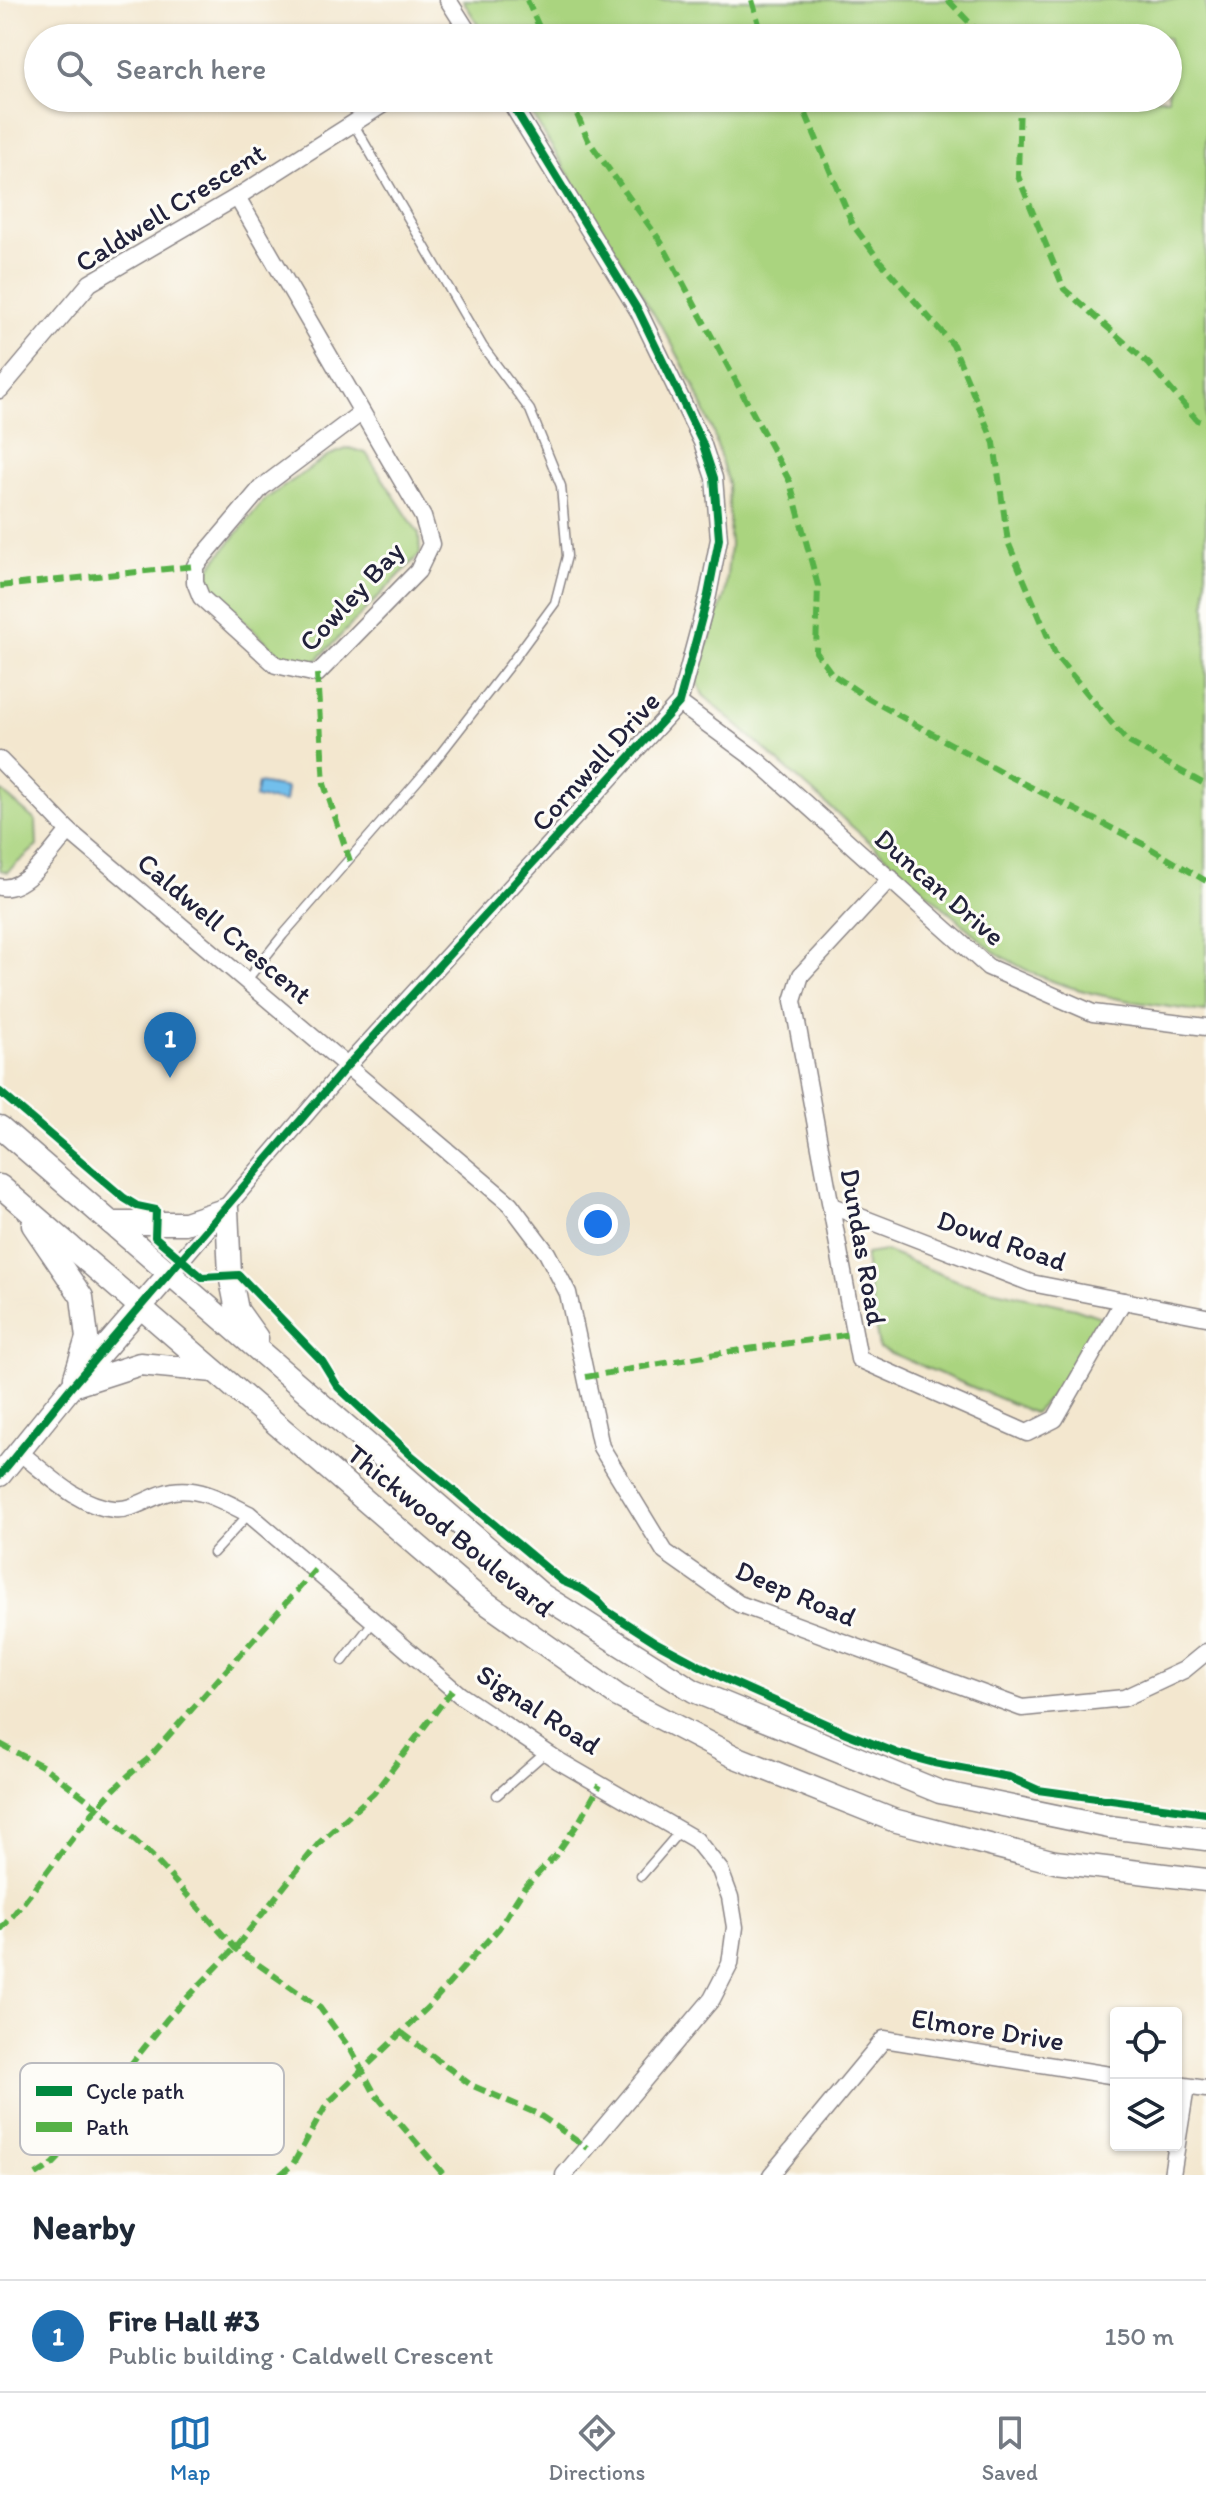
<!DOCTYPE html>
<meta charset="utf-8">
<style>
:root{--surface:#fff;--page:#f2f2f3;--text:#1f2937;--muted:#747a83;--line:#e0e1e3;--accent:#1f6fb2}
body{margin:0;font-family:Itim,sans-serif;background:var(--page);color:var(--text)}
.controls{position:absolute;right:24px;bottom:24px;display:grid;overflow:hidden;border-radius:8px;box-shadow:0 2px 6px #0004}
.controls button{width:72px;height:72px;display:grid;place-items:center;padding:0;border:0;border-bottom:2px solid var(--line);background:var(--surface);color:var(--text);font:40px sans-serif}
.you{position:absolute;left:598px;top:1224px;width:28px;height:28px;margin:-20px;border:6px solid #fff;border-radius:50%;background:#1a73e8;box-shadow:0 0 0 12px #1a73e833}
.badge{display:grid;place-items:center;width:52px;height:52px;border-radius:50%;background:var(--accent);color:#fff;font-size:26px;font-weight:700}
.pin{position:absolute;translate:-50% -66px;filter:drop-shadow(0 2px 4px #0008)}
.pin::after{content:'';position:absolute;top:42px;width:28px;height:24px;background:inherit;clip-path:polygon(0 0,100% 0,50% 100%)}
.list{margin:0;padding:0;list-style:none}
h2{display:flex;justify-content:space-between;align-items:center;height:104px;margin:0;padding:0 32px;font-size:34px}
h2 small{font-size:26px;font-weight:400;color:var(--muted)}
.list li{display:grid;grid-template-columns:52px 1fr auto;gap:24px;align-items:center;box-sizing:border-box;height:112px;padding:0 32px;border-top:2px solid var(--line)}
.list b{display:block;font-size:30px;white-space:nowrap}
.list p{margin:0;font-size:26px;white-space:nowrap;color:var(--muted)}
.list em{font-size:26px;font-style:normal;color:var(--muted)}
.icon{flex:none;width:44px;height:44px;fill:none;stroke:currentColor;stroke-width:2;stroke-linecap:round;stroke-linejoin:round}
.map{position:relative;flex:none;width:1206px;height:2175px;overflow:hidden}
.search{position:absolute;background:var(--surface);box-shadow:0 2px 6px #0004;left:24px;right:24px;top:24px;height:88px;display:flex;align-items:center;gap:20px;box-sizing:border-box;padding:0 28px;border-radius:44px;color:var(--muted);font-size:30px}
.sheet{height:216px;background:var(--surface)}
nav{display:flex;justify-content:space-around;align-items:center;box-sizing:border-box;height:112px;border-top:2px solid var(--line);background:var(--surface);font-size:22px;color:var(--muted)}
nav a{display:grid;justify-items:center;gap:4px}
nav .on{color:var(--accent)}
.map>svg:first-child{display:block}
.green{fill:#aad47f;stroke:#667b5d;stroke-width:2}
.water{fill:#72bfec;stroke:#4a7094;stroke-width:2}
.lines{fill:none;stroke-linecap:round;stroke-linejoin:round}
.lane-casing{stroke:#8a8485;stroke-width:11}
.street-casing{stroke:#8a8485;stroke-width:19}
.secondary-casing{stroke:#8a8485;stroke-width:25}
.lane{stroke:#fff;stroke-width:8}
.street{stroke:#fff;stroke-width:16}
.secondary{stroke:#fff;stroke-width:22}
.quiet{stroke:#55b146;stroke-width:6;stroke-dasharray:12 6;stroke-linecap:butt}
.cycleway-casing{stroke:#fdfcf7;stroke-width:13}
.cycleway{stroke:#00873e;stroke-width:8}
.labels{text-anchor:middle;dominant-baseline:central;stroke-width:6;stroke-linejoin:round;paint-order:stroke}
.street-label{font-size:28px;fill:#22223b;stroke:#fdfcf7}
.key{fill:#fdfcf7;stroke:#bbbbbf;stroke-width:2}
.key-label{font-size:22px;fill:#22223b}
</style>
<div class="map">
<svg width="1206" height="2175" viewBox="0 0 1206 2175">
<rect width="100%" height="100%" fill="#fdfcf7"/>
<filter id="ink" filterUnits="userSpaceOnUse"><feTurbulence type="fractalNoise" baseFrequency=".0125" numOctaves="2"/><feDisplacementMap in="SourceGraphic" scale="16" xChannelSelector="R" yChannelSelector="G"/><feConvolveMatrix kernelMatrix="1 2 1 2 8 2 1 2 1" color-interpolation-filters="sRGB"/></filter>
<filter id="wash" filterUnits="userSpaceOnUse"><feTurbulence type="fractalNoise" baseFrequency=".006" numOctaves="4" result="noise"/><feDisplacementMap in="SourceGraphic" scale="32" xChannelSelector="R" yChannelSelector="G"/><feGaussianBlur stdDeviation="1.8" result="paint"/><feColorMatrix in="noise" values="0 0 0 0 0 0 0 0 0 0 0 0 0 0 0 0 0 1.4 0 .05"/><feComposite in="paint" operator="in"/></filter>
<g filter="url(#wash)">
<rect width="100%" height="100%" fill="#f3e7cf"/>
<!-- green -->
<g class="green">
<path d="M463,0h743v1012c-56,-8 -111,-13 -164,-35 -17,-6 -33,-17 -49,-26l-290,-256 -7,-17 29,-84 5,-48 -2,-62 -15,-52 -18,-44 -23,-44 -150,-246h646v-60h-682z"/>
<path d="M349,448l17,5 53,81 1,20 -106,109 -29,-3 -74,-71 -5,-17 58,-72 66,-45z"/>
<path d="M0,790l36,31 1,25 -30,26 -7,-2z"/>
<path d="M885,1251l75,31 115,26 26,9 -45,75 -22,21 -155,-65 -13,-76v-18z"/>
</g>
<!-- water -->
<path class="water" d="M258,783l29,5 -2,14 -30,-4z"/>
</g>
<g filter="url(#ink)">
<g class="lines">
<!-- lane casing -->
<g class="lane-casing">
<g id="lane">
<path d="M246,981l37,-46 151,-173 74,-95 47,-64 12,-47 -6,-70 -31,-76 -47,-63 -130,-224"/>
<path d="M213,1553l36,-39"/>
<path d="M343,1661l30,-39"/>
<path d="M497,1795l48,-42"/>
<path d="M641,1876l39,-45"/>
</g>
</g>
<!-- street casing -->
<g class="street-casing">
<g id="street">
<path d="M448,0l24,38"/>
<path d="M237,197l186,320 8,27 -13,27 -101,103 -41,-9 -75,-68 -6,-15v-16l66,-78 101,-76"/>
<path d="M0,390l90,-107 147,-86 156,-99"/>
<path d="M679,703l80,59 229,205 105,46 113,14"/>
<path d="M0,760l69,71 441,373 37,49 21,40 33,154 64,105 74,52 283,104 102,-10 60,-28 22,-18"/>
<path d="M891,878l-90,97 -8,26 66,358 168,74 28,-14 68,-118"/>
<path d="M0,887c26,5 53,-38 69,-56"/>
<path d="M832,1206l199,77 175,34"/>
<path d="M169,1274l179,-209 331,-362 29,-108 11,-56 -5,-61 -12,-36 -63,-130 -131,-214"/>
<path d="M19,1452c28,21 58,54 95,57 21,2 39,-15 59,-18 28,-4 52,11 76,23l211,181 99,66 137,79 24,30 10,27 5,30 -5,37 -18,35 -148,176"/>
<path d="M1178,2085l28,4"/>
<path d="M771,2175l113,-136 232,37"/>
<path d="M1172,2175l14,-88"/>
</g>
</g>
<!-- secondary casing -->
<g class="secondary-casing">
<g id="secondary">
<path d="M0,1127l542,468 152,96 246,101 169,35 97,12"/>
<path d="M0,1186l475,409 143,101 115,60 160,64 162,42 151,18"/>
<path d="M111,1223h74l42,-14 3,66 7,35 20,28"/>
<path d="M33,1225l49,72 5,41 -12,39"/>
<path d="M75,1385l65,-21 74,7"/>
<path d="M0,1475l72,-89 97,-112"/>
</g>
</g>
<!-- lane -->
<use href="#lane" class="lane"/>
<!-- street -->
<use href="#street" class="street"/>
<!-- secondary -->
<use href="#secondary" class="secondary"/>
<!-- quiet -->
<g class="quiet">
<path d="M527,0l17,38"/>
<path d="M752,0l11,38"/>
<path d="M948,0l36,38"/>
<path d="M570,98l18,42 73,102 129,240 28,104 -2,66 16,22 37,25 140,77 134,68 63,37"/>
<path d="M797,98l8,14 48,113 26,35 74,85 41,98 14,99 48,114 71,85 79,44"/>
<path d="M1020,98l-2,78 46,113 85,75 48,56 9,3"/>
<path d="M0,586l195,-20"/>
<path d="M317,674l7,110 26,77"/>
<path d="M586,1377l141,-25 125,-18"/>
<path d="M0,1744l44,23 52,39 56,50 83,92 85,60 31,42 24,44 69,81"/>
<path d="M0,1930c51,-56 87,-124 147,-170l168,-190"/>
<path d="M402,2033l69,52 67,29 49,34"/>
<path d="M36,2175l17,-11 38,-39 21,-37 55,-69 68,-71 84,-105 55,-50 79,-104"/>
<path d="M280,2175l13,-11 34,-60 100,-96 72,-80 25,-40 31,-32 24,-34 21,-37"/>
</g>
<!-- cycleway casing -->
<g class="cycleway-casing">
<g id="cycleway">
<path d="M0,1092l124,106 13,8 19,4 -1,27 47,40 37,-2 83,86 16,26 73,68 151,126 19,8 16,11 10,11 50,32 66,35 123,55 51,20 37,10 75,14 29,13 168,23"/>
<path d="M0,1475l72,-89 276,-321 331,-362 29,-108 11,-56 -5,-61 -12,-36 -63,-130 -131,-214"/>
</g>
</g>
<!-- cycleway -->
<use href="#cycleway" class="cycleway"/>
</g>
</g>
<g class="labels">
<!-- street labels -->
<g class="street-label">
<text transform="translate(170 207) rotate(-32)">Caldwell Crescent</text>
<text transform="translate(351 596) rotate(-47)">Cowley Bay</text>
<text transform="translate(595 761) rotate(-48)">Cornwall Drive</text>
<text transform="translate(940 887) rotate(41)">Duncan Drive</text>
<text transform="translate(225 928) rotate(40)">Caldwell Crescent</text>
<text transform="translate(1002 1240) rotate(19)">Dowd Road</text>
<text transform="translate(864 1247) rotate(80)">Dundas Road</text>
<text transform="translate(451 1530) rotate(39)">Thickwood Boulevard</text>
<text transform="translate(796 1593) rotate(23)">Deep Road</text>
<text transform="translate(539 1709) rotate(33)">Signal Road</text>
<text transform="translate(988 2029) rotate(9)">Elmore Drive</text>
</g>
</g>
<!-- legend -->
<rect x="20" y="2063" width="264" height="92" rx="12" class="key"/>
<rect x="36" y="2086" width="36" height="10" fill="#00873e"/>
<rect x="36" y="2122" width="36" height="10" fill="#55b146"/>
<g class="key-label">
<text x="86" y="2099">Cycle path</text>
<text x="86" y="2135">Path</text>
</g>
</svg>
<div class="controls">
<button><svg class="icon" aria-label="locate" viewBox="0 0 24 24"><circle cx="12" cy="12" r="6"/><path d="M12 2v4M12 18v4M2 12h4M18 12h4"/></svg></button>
<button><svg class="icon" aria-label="layers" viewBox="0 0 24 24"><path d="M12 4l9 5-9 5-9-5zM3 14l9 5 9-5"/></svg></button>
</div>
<div class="you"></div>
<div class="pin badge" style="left:170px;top:1078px">1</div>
<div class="search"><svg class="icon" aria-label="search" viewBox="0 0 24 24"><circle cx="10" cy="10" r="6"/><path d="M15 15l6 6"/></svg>Search here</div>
</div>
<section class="sheet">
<h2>Nearby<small></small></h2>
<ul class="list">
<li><span class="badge">1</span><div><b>Fire Hall #3</b><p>Public building · Caldwell Crescent</p></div><em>150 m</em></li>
</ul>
</section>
<nav>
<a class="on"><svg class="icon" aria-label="map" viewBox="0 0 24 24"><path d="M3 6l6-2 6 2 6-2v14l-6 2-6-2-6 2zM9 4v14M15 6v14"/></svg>Map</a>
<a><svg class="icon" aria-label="directions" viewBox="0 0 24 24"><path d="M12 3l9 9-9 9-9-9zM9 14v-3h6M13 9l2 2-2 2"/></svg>Directions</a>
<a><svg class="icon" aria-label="saved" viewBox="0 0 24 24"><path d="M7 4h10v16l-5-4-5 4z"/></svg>Saved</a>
</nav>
